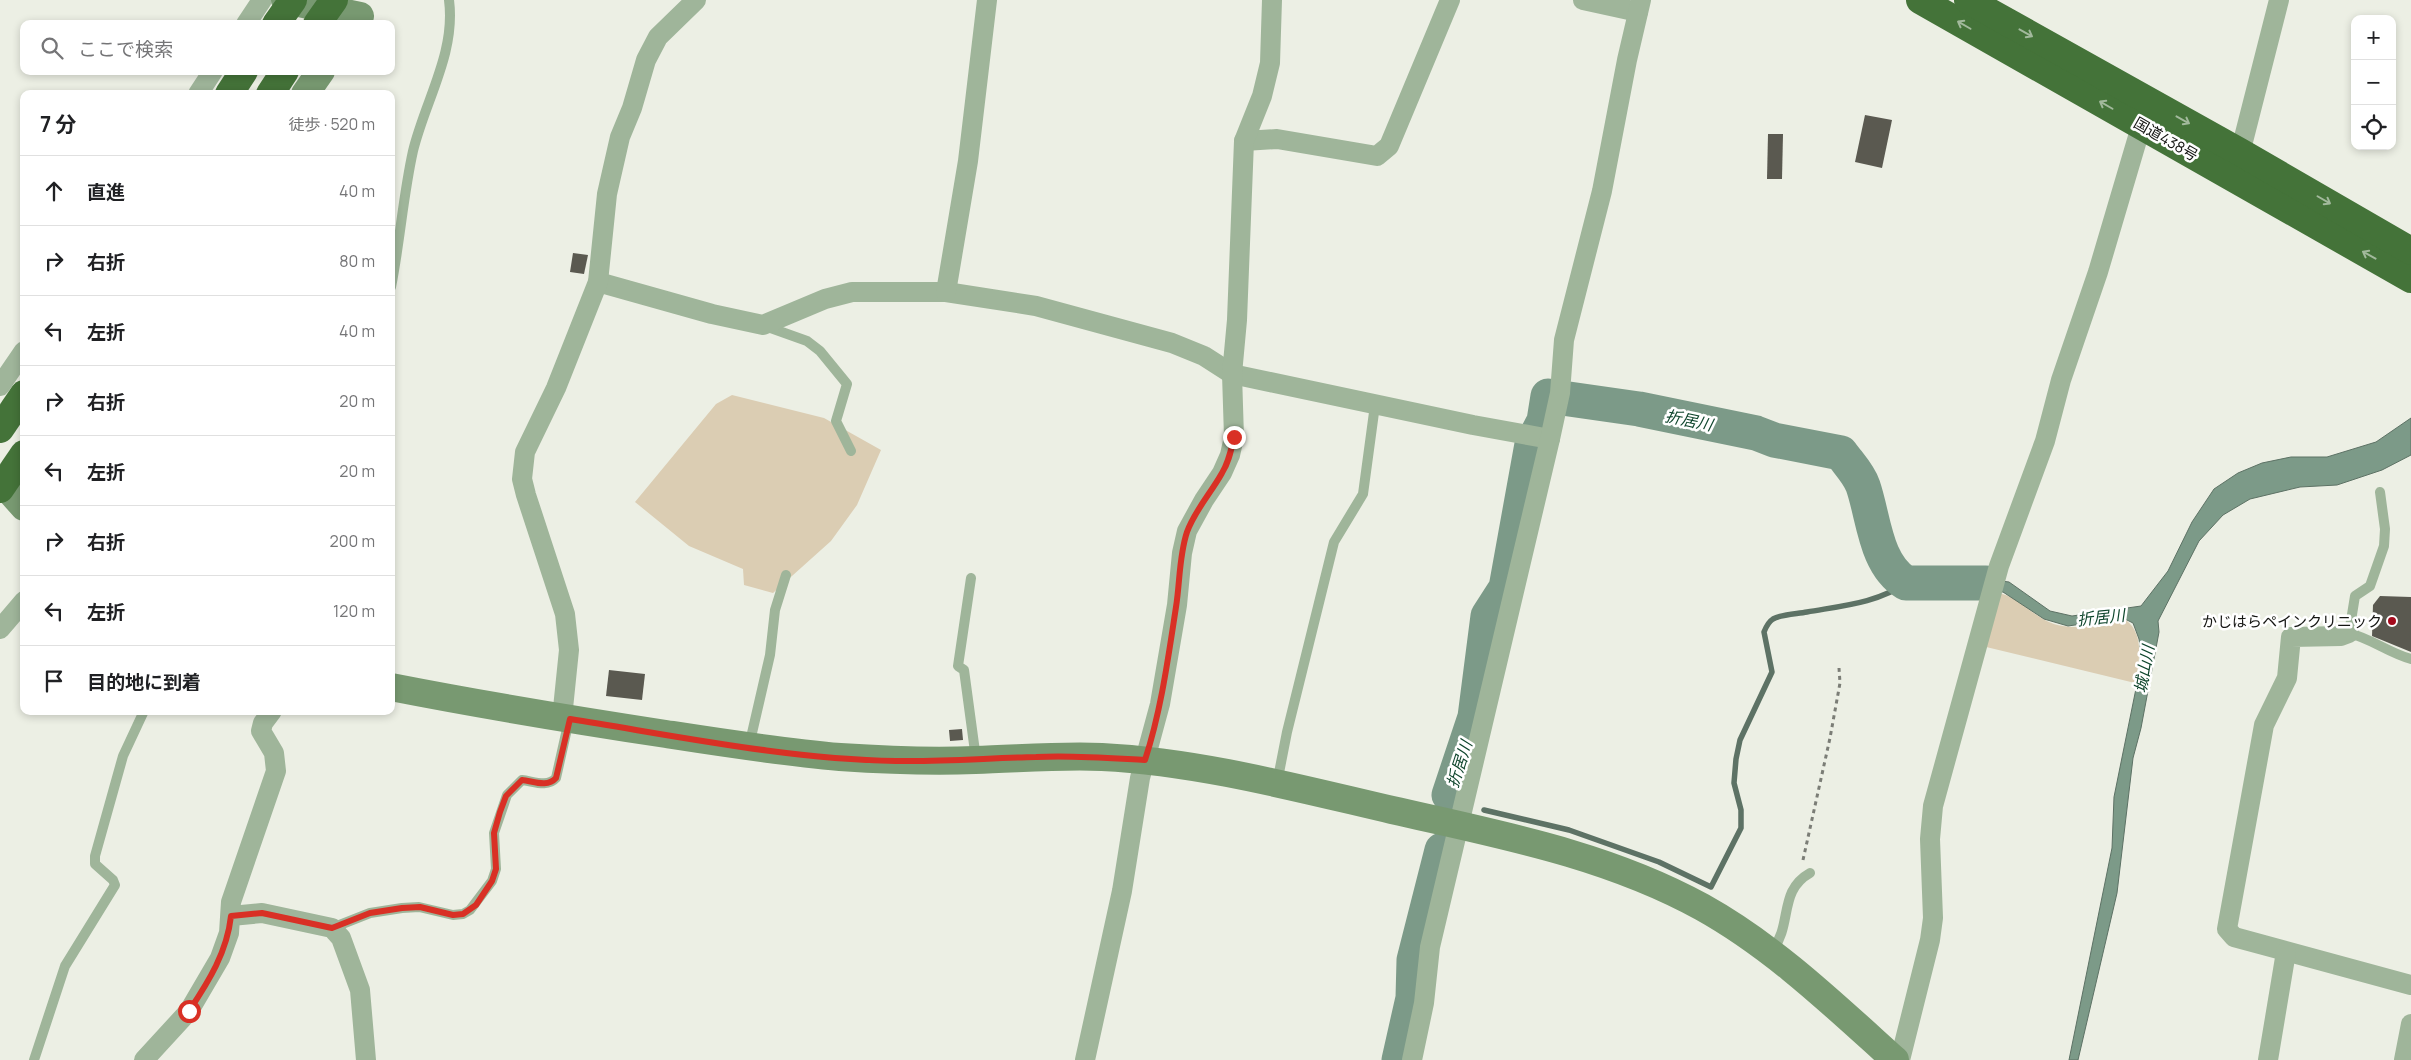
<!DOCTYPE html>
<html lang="ja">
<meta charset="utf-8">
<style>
:root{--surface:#fff;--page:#f6f6f6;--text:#202124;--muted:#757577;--line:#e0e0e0}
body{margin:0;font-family:Manrope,"Noto Sans JP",sans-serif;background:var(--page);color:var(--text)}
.controls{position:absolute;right:15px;top:15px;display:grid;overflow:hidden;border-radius:10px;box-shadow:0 2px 8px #0003}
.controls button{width:45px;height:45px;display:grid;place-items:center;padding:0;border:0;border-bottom:1px solid var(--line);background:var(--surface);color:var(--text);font:25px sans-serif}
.stop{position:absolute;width:15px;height:15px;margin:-11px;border:4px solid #d93025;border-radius:50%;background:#fff}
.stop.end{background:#d93025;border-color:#fff;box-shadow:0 1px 5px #0008}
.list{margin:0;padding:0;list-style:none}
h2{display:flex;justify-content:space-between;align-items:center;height:65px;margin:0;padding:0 20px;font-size:21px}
h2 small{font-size:16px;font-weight:400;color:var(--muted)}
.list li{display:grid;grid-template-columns:32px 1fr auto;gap:15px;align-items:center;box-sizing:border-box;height:70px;padding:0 20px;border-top:1px solid var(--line)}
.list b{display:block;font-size:19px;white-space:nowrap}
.list em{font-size:16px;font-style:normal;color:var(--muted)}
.icon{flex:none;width:28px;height:28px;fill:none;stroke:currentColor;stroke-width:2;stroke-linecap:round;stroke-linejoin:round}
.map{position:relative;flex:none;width:2411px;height:1060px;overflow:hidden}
.search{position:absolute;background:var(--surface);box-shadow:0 2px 8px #0003;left:20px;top:20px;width:375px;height:55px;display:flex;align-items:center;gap:12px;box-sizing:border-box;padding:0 18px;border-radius:10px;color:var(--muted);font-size:19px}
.panel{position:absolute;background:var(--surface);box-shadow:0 2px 8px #0003;left:20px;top:90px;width:375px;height:625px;border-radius:10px}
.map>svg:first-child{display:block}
.green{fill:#dbcdb3}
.water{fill:#7c9a88;stroke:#5d7265}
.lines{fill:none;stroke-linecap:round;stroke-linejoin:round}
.stream{stroke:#5d7265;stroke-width:5.5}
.river{stroke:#7c9a88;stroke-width:35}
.building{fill:#5a5950}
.path{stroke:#7b7d76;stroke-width:3;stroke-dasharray:4 4;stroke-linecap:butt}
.lane{stroke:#9fb59a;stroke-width:10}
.street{stroke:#9fb59a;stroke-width:20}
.secondary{stroke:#789971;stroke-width:28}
.highway{stroke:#447339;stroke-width:28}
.highway-bridge{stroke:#447339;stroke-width:28}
.oneway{stroke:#a2b99c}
.route{stroke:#d93025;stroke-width:6}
.poi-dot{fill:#a40a1c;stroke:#fff;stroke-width:2}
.labels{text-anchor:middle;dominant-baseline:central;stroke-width:5;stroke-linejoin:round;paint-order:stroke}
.street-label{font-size:15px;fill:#141512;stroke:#fff}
.poi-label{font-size:15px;fill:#141512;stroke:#fff;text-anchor:end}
.water-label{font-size:16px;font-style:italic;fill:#0f462d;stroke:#fff}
</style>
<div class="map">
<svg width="2411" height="1060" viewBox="0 0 2411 1060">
<rect width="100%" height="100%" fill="#ecefe4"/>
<!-- green -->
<g class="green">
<path d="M732,395l92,23 57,32 -24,55 -26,36 -58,52 -29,-8 -1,-16 -54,-23 -54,-44 81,-98z"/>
<path d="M1996,593c18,1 32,18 47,26 25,15 57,5 83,1 19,15 13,42 9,63l-153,-37z"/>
</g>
<!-- water -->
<path class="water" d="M2411,418v37l-29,15 -45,15 -37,2 -50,12 -27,16 -24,26 -41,80 1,11 -18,96 -8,30 -16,135 -39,167h-9l43,-212 2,-51 28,-138 -3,-20 -6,-16 -10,-5 -55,8 -24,-7 -41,-27 -64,-6 3,-8 44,1 23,3 41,29 22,5 69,-10 27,-35 24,-49 22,-33 24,-16 24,-10 29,-6h36l49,-15z"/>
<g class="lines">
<!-- stream -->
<path class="stream" d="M1484,810l85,20 90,32 52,25 30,-59v-18l-7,-27 2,-24 4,-19 32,-68 -8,-40c2,-5 4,-10 9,-13 9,-5 23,-5 34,-7 33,-6 71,-9 99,-29"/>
<!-- river -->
<g class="river">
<path d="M1449,795l26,-78 13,-101 18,-28 26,-144 12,-23 4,-25 91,13 117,24 18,7 67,13c7,10 18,21 22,33 11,32 12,78 43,97h80"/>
<path d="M1399,1060l14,-62 1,-38 28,-110"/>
</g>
</g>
<!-- building -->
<g class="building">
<path d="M1865,115l27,5 -10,48 -27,-6z"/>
<path d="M1768,134h15l-1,45h-15z"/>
<path d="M573,253l15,2 -4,19 -14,-2z"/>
<path d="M2380,596l31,1v55l-39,-16 1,-31z"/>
<path d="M609,670l36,4 -3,26 -36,-4z"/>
<path d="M962,729l1,11 -13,1 -1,-11z"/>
</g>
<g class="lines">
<!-- path -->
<path class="path" d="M1803,860l27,-122 10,-55 -1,-15"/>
<!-- lane -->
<g class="lane">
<path d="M391,287c9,-45 12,-91 22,-136 12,-50 43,-98 36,-151"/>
<path d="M765,326l42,15 13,10 27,33 -11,37 15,30"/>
<path d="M2380,492l5,37 -1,17 -14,40 -15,10 -6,37c23,6 40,20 62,26"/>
<path d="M971,578l-13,88 6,4 12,89"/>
<path d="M749,746l21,-91 5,-45 11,-35"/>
<path d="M1277,783l10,-51 47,-190 29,-48 12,-89"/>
<path d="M332,928l38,-15 32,-5 17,-1 34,8 10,-1 7,-4 22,-29 4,-12 -2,-36 13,-38 15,-15c11,1 25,8 34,-2l13,-58"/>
<path d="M1772,951c21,-27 6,-60 38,-78"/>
<path d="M34,1060l31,-94 50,-81 -2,-5 -18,-16v-8l28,-100 21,-45"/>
</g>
<!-- street -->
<g class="street">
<path d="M1583,0l55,12"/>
<path d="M246,24l16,-24"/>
<path d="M198,94l15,-23"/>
<path d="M1244,141l33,-2 100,17 12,-10 61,-146"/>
<path d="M2237,165l42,-165"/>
<path d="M598,282l114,32 51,11 62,-26 27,-7h94l90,14 136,37 32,13 28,18 241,51 77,14"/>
<path d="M946,292l22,-131 19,-161"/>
<path d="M0,386l24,-35"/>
<path d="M0,629l24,-28"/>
<path d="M2349,633l-8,3 -50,1 -4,41 -23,47 -37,204 7,8 177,48"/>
<path d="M562,718l7,-68 -4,-36 -39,-119 -4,-16 3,-27 31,-64 42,-106 9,-88 13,-57 12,-29 14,-48 12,-23 38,-37"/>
<path d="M231,916l31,-3 70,15 9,10 19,52 6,70"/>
<path d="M144,1060l45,-49 31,-53 9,-25 2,-31 45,-131 -2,-18 -13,-22 2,-8 9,-12"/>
<path d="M1085,1060l37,-169 18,-113 20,-74 17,-99 5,-52 5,-22 17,-31 18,-27 8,-18 4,-18 -2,-63 5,-54 7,-179 18,-45 8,-33 2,-63"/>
<path d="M1412,1060l12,-57 6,-56 120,-508 10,-46 4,-53 38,-149 25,-131 14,-60"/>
<path d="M1900,1060l30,-120 3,-22 -3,-79 3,-33 66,-240 46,-125 16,-61 37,-108 47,-159"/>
<path d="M2268,1060l18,-108"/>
<path d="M2404,1060l7,-36"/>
</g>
<!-- secondary -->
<g class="secondary">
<path d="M285,0l75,16"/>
<path d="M305,94l16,-23"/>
<path d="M0,480l24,27"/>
<path d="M391,687c92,18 183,33 275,47 58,9 115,18 174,23 45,3 90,5 135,3 42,-1 84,-5 127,-3 98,5 195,31 290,53 105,24 214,44 310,97 72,40 132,98 193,153"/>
</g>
<!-- highway -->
<g class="highway">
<path d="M1920,0l491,279"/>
<path d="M1968,0l272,152 171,99"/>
<path d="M229,94l15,-23"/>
<path d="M270,94l15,-23"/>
<path d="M0,429l24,-35"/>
</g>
<!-- highway-bridge -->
<g class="highway-bridge">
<path d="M276,24l17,-24"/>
<path d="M317,24l17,-24"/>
<path d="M0,489l24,-35"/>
</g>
</g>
<!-- one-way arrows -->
<defs><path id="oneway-shaft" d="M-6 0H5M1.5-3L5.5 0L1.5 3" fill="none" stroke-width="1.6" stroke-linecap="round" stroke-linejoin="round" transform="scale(1.25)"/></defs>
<g class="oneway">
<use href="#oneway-shaft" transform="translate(1964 25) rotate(-150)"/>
<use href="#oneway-shaft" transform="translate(2026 33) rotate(29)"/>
<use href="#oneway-shaft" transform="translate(2106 105) rotate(-150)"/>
<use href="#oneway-shaft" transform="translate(2183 120) rotate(29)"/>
<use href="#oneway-shaft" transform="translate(2324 200) rotate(30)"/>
<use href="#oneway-shaft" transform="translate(2369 255) rotate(-151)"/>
</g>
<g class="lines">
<!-- route -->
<path class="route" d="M189,1011c20,-30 38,-59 42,-95l31,-3 70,15 38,-15 32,-5 18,-1 33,8 10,-1 13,-9 16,-24 4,-12 -2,-36 6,-21 6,-16 16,-16c11,1 25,8 34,-2l14,-59c107,17 217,40 326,42 47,1 93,-3 140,-4 36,-2 73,1 109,3 16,-49 23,-101 31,-153 4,-25 3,-51 11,-75 8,-22 24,-39 35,-59 7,-11 9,-23 12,-36"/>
</g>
<!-- markers -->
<circle class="poi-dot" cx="2392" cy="621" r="5"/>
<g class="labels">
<!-- street labels -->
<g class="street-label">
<text transform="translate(2166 139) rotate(30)">国道438号</text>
</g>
<!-- poi labels -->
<g class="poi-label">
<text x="2382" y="621">かじはらペインクリニック</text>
</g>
<!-- water labels -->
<g class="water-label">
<text transform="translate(1689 420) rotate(12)">折居川</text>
<text transform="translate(2101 617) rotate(-6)">折居川</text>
<text transform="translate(2144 669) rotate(-80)">城山川</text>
<text transform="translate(1459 764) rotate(-72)">折居川</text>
</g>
</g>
</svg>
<div class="controls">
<button>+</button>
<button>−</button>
<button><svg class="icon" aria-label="locate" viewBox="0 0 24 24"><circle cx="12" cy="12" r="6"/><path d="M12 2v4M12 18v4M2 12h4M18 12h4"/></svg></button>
</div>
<div class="stop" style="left:189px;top:1011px"></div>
<div class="stop end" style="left:1234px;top:437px"></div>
<div class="search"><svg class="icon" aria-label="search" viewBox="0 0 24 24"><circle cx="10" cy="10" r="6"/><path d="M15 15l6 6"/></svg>ここで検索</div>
<section class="panel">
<h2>7 分<small>徒歩 · 520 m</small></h2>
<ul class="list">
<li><svg class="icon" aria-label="ahead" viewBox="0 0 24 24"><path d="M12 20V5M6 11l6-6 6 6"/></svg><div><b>直進</b></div><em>40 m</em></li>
<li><svg class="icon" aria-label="right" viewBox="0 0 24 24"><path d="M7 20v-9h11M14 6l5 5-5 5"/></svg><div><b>右折</b></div><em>80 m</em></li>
<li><svg class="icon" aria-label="left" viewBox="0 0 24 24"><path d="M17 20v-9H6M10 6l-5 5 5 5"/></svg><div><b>左折</b></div><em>40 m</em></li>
<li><svg class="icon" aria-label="right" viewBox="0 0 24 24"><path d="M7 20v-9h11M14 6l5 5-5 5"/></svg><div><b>右折</b></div><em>20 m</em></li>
<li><svg class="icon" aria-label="left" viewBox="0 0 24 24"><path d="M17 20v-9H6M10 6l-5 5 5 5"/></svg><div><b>左折</b></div><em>20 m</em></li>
<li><svg class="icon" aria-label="right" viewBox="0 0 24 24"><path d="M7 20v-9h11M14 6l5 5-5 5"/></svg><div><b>右折</b></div><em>200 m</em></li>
<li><svg class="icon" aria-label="left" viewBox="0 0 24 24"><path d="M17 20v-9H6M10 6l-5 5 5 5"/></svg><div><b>左折</b></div><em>120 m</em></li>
<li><svg class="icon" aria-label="arrive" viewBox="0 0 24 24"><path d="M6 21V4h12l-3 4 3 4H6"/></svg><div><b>目的地に到着</b></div></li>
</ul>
</section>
</div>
